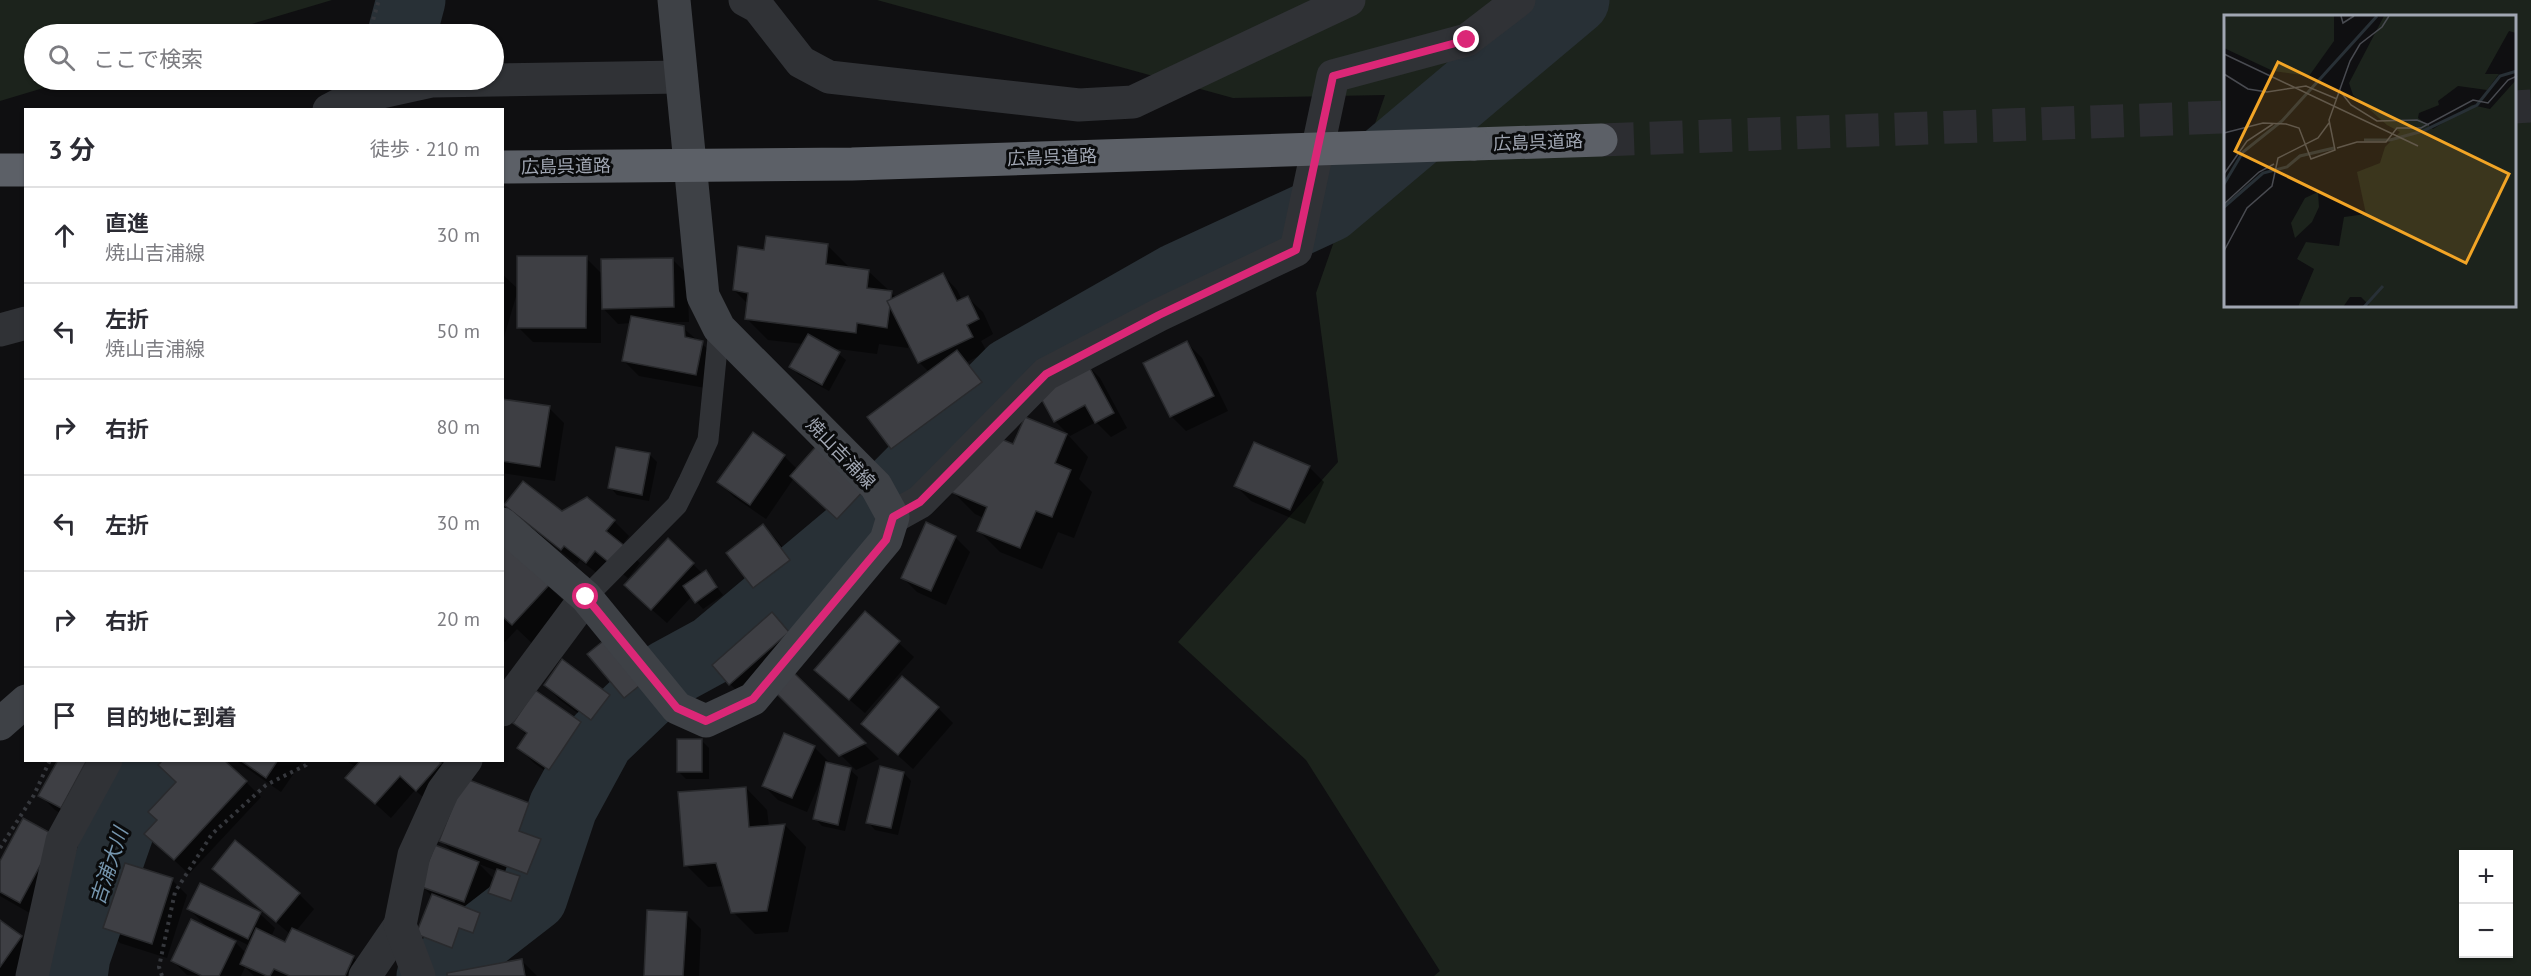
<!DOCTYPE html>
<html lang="ja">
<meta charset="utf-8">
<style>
:root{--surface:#fff;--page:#f2f2f3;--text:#2b2b33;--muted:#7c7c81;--line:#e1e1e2}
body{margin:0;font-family:"PT Sans","Noto Sans JP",sans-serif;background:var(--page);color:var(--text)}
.controls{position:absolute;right:18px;bottom:18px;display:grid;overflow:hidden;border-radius:0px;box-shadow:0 2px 4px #0004}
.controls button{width:54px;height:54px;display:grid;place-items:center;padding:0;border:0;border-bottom:2px solid var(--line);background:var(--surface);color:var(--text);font:30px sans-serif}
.stop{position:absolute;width:18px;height:18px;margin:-14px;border:4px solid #db2777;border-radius:50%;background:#fff}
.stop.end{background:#db2777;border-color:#fff;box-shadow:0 2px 6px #0008}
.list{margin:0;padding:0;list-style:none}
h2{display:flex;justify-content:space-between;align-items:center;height:78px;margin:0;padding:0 24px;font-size:26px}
h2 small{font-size:20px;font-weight:400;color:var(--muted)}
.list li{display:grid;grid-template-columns:39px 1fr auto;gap:18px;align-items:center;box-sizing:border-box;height:96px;padding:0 24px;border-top:2px solid var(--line)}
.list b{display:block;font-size:22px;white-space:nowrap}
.list p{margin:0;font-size:20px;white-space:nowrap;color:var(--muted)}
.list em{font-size:20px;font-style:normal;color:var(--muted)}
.icon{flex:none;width:33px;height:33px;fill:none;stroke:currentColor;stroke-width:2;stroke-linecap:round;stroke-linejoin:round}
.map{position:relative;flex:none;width:2531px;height:976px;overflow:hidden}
.search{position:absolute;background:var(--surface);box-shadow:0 2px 4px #0004;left:24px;top:24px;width:480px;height:66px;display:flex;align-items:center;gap:15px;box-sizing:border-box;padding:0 21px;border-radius:33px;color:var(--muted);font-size:22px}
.panel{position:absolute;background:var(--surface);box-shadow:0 2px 4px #0004;left:24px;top:108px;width:480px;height:654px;border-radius:0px}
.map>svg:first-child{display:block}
.green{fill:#1c231c;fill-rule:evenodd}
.shadow{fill:#0007;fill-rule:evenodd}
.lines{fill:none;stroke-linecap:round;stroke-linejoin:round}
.river{stroke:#283036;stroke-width:69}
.building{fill:#3e3f44;stroke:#292a2d;stroke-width:1.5}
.motorway-tunnel{stroke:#2c2d31;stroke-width:33;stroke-dasharray:33 16;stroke-linecap:butt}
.path{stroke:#36383d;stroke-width:4;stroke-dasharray:3 4.5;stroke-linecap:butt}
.service{stroke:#303236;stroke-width:21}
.minor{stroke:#303236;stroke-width:33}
.tertiary{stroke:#303236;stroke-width:33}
.secondary{stroke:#3e4146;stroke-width:33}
.motorway{stroke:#5c6067;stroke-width:33}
.motorway-bridge{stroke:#5c6067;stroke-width:33}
.route{stroke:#db2777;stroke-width:8}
.labels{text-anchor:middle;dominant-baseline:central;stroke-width:6;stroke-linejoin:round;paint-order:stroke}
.street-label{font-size:18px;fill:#a0a6b2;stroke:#0a0b0c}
.water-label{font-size:20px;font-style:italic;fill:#7696ae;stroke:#0a0b0c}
.inset-river{fill:none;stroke:#283036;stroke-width:3}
.inset-road{fill:none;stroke:#494b51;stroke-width:1.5}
.view{fill:#f2a526;fill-opacity:0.15;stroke:#f2a526;stroke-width:3}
.inset-edge{fill:none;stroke:#a0a6b2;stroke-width:3}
</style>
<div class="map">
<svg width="2531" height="976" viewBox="0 0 2531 976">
<rect width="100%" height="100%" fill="#0f0f11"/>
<!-- green -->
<g class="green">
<path d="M0,0h332l-114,34h-184v46h36l-70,21z"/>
<path d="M877,0h1654v976h-1097l6,-5 -134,-211 -128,-118 160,-180 -22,-169 69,-198 -152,3zM2225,16h289v290h-289zM2464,854h44v100h-44z"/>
</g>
<!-- shadow -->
<g class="shadow">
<path d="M828,246l21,21 19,4 29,27 46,-23 14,15 5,10 6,-2 15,14 10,22 -12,7 6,11 -20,10 28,35 -88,66 -15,-15 -23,-30 61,-45 -10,-10 -11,-22 -1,7 -29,-4 -2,10 -46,-6 15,12 -17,31 -31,-17 -7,-8 13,-22 -36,-4 -22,-22 2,-14 -14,-14 32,-38z"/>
<path d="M586,258l16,16 70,-15 15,15 2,48h-25l19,6 34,29 -6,32 -72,-13 -15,-15 7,-38 -13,1 -17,-18v37l-68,-1 -15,-15 -1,-34 -15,51v-70l16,15z"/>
<path d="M1187,343l15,15 26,53 -42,20 -15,-15z"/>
<path d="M1085,363l15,15 27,50 -16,9 -15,-15 -26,14 -15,-15z"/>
<path d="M502,400l47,8 15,15 -9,58 -53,-8z"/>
<path d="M1026,419l43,17 19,21 -9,22 13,13 -18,46 -16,-6 -16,37 -42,-17 -21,-21 5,-13 -9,-4 -22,-22 61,-46z"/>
<path d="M753,434l31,22 14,14 22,-25 62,57 -29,31 -59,-55 -28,41 -32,-22 -15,-15z"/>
<path d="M649,454l8,8 -8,39 -32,-6 -7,-8z"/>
<path d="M1309,467l15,15 -19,42 -54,-23 -15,-15z"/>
<path d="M506,505l108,16 15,15 -8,10 19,17 -12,15 -17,-13 -9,12 -22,-17 -3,4 -56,-44z"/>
<path d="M763,526l15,15 26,34 -35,27 -15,-15z"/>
<path d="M955,537l15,15 -24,53 -29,-13 -15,-15z"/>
<path d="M668,540l35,34 2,-2 18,23 -20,14 -11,-13 -25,27 -26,-23z"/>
<path d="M502,543l68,64 -35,39 -18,-17 -12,13 -3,-3z"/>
<path d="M866,613l48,44 -49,56 -34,-29z"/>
<path d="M772,615l31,33 -58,51 -15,-15z"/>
<path d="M589,654l61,36 -18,15z"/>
<path d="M794,675l85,84 -23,11 -79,-78z"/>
<path d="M545,685l64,11 15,15 -18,23 -46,-34z"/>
<path d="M938,708l15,15 -40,46 -50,-45z"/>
<path d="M515,723h65l15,15 -31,46 -30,-21 -15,-15 8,-12z"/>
<path d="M702,741l7,7v31h-23l-8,-8z"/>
<path d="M814,747l15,15 -1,2 22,6 8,7 -13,54 -23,-5 -7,-8 8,-43 -16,37 -29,-12 -15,-15z"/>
<path d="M60,760h50l-34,62 -21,-12 -15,-15z"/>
<path d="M235,760h68l-22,32z"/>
<path d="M344,760h92l19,19 -23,26 -17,-15 -24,28 -44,-40 10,-11z"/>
<path d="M881,768l23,5 7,8 -13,54 -23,-5 -7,-8z"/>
<path d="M465,780l64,24 15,15 -8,20 19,16 -13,33 -20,-7 4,4 -7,23 -22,-8 -9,-9 -9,23 15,15 -6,18 -14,-5 -7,20 -34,-13 -15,-15 14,-38 -11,-11 34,-31 -14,-13zM479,864l18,7 -3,8z"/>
<path d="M246,782l15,15 -72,77 -28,-26z"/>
<path d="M746,788l21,22 2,17 16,-2 21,22 -18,85 -33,2 -22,-22 -8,-26 -17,1 -22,-22z"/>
<path d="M55,837l-20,79 -35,-20v-31z"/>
<path d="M214,869l85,25 15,15 -18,22 57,26 15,15 -1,4h-113l-9,-9 -4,9 -54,-1 -15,-15 37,-31 -20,-20 71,5 15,14 -4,9 15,7 4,-10zM230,936l20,10 -4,7 -16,-16z"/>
<path d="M172,880l15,15 -20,63 -47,-15 -15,-15z"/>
<path d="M686,914l15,15 -2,47h-54z"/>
<path d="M0,922l21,15 22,22 -12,17h-31z"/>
<path d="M522,961l15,15h-88z"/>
</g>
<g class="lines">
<!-- river -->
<g class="river">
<path d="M402,34l9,-34"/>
<path d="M73,976l3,-20 47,-135 33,-61"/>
<path d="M431,976l102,-79 30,-90 37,-68 68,-65 46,-25 155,-130 27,-31 115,-116 167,-95 150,-69 247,-208"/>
</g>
</g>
<!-- building -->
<g class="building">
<path d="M766,236l62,8 -2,20 43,6 -2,18 25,3 -5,37 -30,-5 -1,10 -111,-14 3,-26 -15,-3 5,-44 26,4z"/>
<path d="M517,256h70l-1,72h-69z"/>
<path d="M673,258l1,49 -72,2 -1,-50z"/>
<path d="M943,273l14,28 11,-5 11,23 -12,6 6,12 -55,26 -31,-62z"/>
<path d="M631,316l53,10 1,11 18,4 -7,34 -74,-14z"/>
<path d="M808,334l32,18 -18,33 -33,-18z"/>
<path d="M1187,341l27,55 -44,21 -27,-54z"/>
<path d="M957,350l25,32 -91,67 -24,-32z"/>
<path d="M1086,361l28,52 -19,10 -10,-18 -31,17 -18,-33z"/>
<path d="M502,399l48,7 -10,61 -38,-6z"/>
<path d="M1025,417l42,17 -12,29 16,7 -19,47 -16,-6 -16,37 -43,-17 10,-24 -36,-15 38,-58 24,10z"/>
<path d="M753,432l32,23 -35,50 -33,-23z"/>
<path d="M820,442l48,44 -31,33 -47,-43z"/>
<path d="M1254,442l56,24 -20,44 -56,-24z"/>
<path d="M616,447l34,6 -8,42 -34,-7z"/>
<path d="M523,481l39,30 25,-14 28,23 -9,11 20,16 -14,18 -17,-14 -9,12 -22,-17 -3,4 -57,-45z"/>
<path d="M926,522l30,14 -25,55 -30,-13z"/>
<path d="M763,524l27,36 -37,28 -27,-35z"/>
<path d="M668,538l26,25 -43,47 -27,-25z"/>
<path d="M502,541l48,43 -38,41 -10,-9z"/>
<path d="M706,570l11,17 -22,16 -12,-17z"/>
<path d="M865,611l35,30 -51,59 -35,-30z"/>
<path d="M772,612l17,20 -60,53 -17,-20z"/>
<path d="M607,638l37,44 -20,16 -37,-44z"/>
<path d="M562,659l48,36 -19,25 -47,-35z"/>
<path d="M794,673l72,70 -27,13 -64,-64z"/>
<path d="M902,676l37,31 -41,48 -37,-31z"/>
<path d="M535,690l46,32 -32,48 -32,-22 10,-15 -14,-10z"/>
<path d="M784,733l31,13 -23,52 -30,-12z"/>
<rect x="677" y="739" width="25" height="33"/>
<path d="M58,760h29l-26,48 -23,-12z"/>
<path d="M163,760h61l23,21 -73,79 -30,-26 13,-14 -9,-8 28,-30 -18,-17z"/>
<path d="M240,760h38l-12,18z"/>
<path d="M361,760h77l3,3 -25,28 -16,-15 -25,28 -30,-26z"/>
<path d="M826,762l25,6 -13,57 -25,-6z"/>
<path d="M880,766l24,6 -13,56 -25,-5z"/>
<path d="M464,778l65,25 -10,28 22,8 -14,35 -88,-33z"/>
<path d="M746,787l3,40 36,-3 -18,87 -36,2 -15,-50 -32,3 -6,-74z"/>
<path d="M23,818l33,18 -36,67 -20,-11v-31z"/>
<path d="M235,840l65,53 -24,29 -64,-53z"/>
<path d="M435,845l44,17 -15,40 -45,-16z"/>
<path d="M125,863l48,15 -21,66 -49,-16z"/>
<path d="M497,869l23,7 -9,25 -23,-8z"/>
<path d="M200,883l61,29 -13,27 -61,-30z"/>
<path d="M432,894l48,19 -7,20 -14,-5 -7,20 -36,-14z"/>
<path d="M647,910l40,2 -4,64h-39z"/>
<path d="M191,919l45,22 -17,35h-17l-31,-15z"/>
<path d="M0,920l22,16 -22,31z"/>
<path d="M256,928l29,14 7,-14 62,28 -9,20h-55l-16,-7 -4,7h-3l-27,-12z"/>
<path d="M522,959l3,17h-78v-3z"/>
</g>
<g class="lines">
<!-- motorway-tunnel -->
<g class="motorway-tunnel">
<path d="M2514,107l17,-1"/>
<path d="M1601,140l624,-23"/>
</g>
<!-- path -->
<g class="path">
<path d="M369,34l10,-34"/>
<path d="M0,848l34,-53 16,-35"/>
<path d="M162,976l-3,-9 16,-75 37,-58 54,-49 40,-20 3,-5"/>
</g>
<!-- service -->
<path class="service" d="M586,597l91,-92 12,-24 19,-41 11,-112"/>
<!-- minor -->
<g class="minor">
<path d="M745,0l13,7 43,55 28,15 250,28 54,-3 216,-102"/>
<path d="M893,517l27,-15 126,-128 113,-59 137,-65 37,-174 134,-36 52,-40"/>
<path d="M502,710l84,-113"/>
<path d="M32,976l30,-135 44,-81"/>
<path d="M365,976l35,-51"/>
<path d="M419,976l-19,-51 14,-70 29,-64 23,-31"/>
</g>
<!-- tertiary -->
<g class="tertiary">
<path d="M329,110l21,-11 82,-18 249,-4"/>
<path d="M0,330l26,-7"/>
</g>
<!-- secondary -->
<g class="secondary">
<path d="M502,524l84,73 91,111 29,13 47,-22 133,-159 7,-23 -17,-31 -157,-158 -16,-32 -29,-296"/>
<path d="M0,724l26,-23"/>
</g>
<!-- motorway -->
<g class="motorway">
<path d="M1474,144l127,-4"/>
<path d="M0,170h26"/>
</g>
<!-- motorway-bridge -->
<path class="motorway-bridge" d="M502,167l350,-3 622,-20"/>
</g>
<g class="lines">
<!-- route -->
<path class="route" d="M586,597l91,111 29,13 47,-22 133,-159 7,-23 27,-15 126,-128 113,-59 137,-65 37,-174 134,-36"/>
</g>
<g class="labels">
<!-- street labels -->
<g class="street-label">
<text transform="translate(1538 142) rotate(-2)">広島呉道路</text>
<text transform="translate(1052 157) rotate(-2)">広島呉道路</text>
<text transform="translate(566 166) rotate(-1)">広島呉道路</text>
<text transform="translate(841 453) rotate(46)">焼山吉浦線</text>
</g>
<!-- water labels -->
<g class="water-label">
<text transform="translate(109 866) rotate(-72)">吉浦大川</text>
</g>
</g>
<!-- overview -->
<g transform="translate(2224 15)">
<rect width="292" height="292" fill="#0f0f11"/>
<path d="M2,1h108v25l-25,35 -36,-5 -49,-23zM160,1h132v17l-7,-2 -24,43h14l-12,16 -29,-4 -20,15 1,4 -20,8 -1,5 15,11 39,-24 18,4 26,-29v227h-145l-10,-10h-11l-7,10h-45l16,-38 -17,-10 9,-17 33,4 5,-29 22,-3 -9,-42 23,-9 5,-16 15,-15 -13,-7 -34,-30 -4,-12zM94,177l1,15 -7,15 -17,16 -4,-15 14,-25z" fill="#1c231c"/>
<path class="inset-river" d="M140,125h26l33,-9 54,-26 23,-29 17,-5M0,169l19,-32 39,-31 95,-105M0,192l39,-34 24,-6 13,-11 34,-8M140,292l19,-21"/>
<path class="inset-road" d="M117,1l2,7 11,-7M0,39l194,92M0,59l24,15 19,3 39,-6 31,13M116,76l11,14 26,16 40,-1 12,5M0,118l39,-10 23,1 13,4 12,31 24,-9 -6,-30 21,-59 10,-17 22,-17 7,-11M113,133l20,-6h29l11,-14h24l52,-28 15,3 20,-23 9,-4M0,159l23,-33 26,-17M0,189l35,-32 15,-8M0,236l23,-43 25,-22 6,-28 40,-20 11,-15"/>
<path class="view" d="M54,47l231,112 -43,89 -231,-112z"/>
<rect width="292" height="292" class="inset-edge"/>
</g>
</svg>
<div class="controls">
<button>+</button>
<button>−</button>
</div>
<div class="stop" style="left:586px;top:597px"></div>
<div class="stop end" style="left:1467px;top:40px"></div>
<div class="search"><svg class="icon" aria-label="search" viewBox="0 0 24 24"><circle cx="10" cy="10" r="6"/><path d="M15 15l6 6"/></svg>ここで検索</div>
<section class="panel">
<h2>3 分<small>徒歩 · 210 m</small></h2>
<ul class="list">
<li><svg class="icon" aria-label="ahead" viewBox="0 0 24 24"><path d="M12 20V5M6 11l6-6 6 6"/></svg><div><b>直進</b><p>焼山吉浦線</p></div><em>30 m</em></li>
<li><svg class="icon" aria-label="left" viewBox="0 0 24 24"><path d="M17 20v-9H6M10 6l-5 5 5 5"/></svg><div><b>左折</b><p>焼山吉浦線</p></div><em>50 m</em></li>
<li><svg class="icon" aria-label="right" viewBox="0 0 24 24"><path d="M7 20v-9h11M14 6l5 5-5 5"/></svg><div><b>右折</b></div><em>80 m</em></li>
<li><svg class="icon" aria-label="left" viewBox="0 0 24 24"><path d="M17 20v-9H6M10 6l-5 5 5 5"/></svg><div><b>左折</b></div><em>30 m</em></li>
<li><svg class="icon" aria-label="right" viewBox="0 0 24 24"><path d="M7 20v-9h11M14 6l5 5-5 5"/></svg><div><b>右折</b></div><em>20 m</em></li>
<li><svg class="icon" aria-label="arrive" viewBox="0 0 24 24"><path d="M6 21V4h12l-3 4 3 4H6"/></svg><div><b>目的地に到着</b></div></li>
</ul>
</section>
</div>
